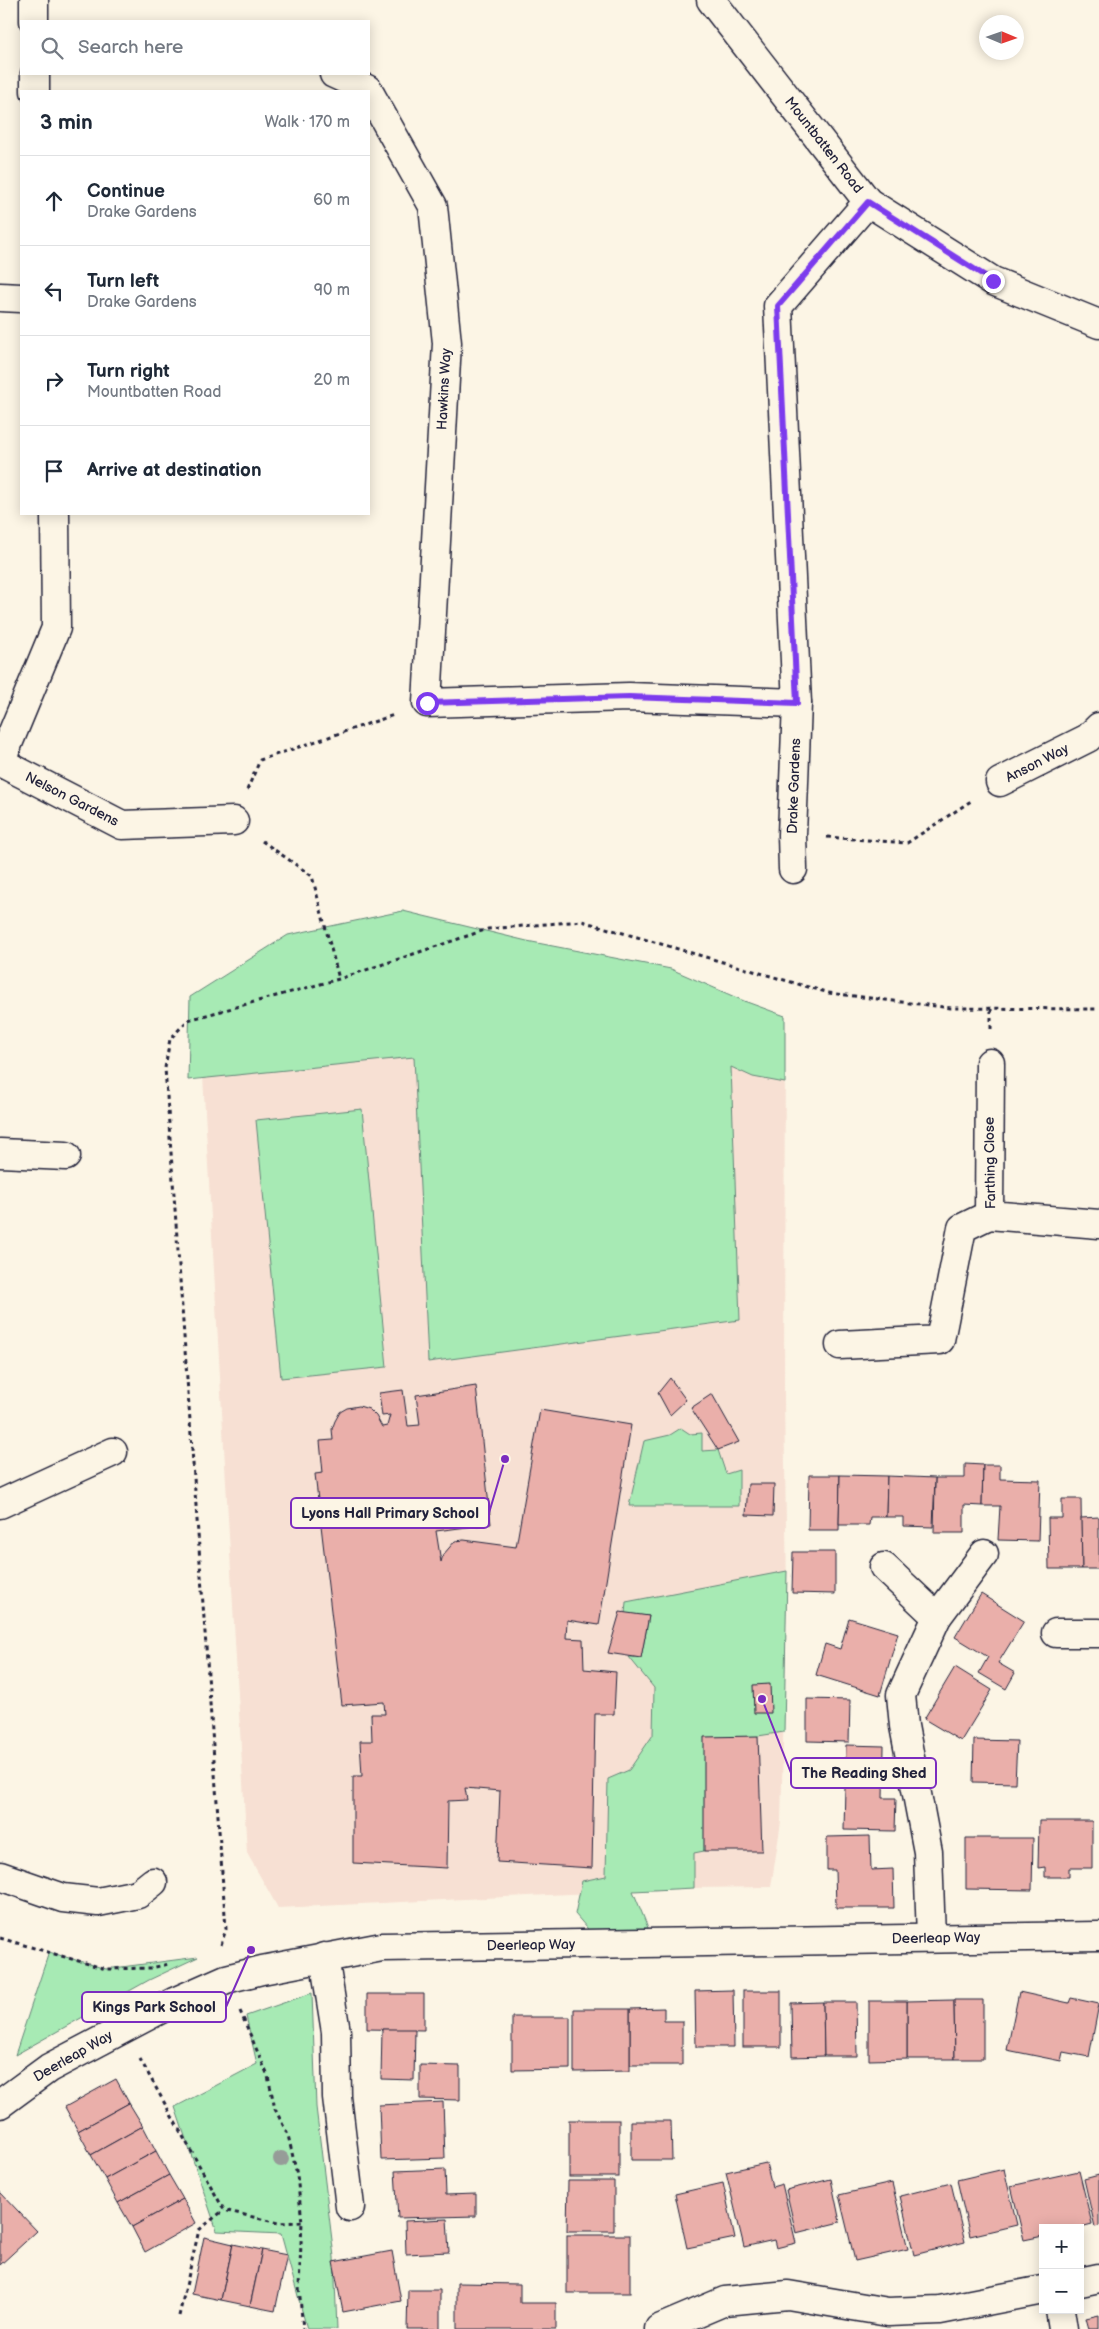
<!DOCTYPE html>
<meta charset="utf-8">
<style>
:root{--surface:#fff;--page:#f6f6f7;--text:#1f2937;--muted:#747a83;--line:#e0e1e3}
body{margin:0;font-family:"Balsamiq Sans",sans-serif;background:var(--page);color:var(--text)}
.controls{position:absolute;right:15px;bottom:15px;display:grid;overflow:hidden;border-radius:0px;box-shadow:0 2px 12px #0003}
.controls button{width:45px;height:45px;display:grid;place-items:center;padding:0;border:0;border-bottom:1px solid var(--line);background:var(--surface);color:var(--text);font:25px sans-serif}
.compass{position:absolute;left:979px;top:15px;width:45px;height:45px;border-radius:50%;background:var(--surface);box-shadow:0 2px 12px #0003;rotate:92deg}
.stop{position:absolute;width:15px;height:15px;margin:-11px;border:4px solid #7c3aed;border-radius:50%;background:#fff}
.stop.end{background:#7c3aed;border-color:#fff;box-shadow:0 1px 5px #0008}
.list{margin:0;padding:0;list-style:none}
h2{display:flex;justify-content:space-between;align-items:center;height:65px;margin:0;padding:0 20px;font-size:21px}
h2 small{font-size:16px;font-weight:400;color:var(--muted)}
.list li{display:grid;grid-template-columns:32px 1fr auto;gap:15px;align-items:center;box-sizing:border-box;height:90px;padding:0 20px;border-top:1px solid var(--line)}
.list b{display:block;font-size:19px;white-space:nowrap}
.list p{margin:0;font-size:16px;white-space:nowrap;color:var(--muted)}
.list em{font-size:16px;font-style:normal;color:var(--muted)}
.icon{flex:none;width:28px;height:28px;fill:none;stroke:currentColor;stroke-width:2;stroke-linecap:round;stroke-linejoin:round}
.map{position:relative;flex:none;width:1099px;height:2329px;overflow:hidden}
.search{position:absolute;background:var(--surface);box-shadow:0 2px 12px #0003;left:20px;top:20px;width:350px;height:55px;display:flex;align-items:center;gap:12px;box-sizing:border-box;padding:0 18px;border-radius:0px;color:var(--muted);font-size:19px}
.panel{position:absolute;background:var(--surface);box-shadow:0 2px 12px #0003;left:20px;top:90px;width:350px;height:425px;border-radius:0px}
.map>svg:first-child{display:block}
.built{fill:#f7e0d3}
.green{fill:#a7eab4;stroke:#648678}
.building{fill:#eaafaa;stroke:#22223b}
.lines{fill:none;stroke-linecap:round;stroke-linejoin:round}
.minor-casing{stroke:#22223b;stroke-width:31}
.path{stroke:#22223b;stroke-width:3;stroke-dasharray:4 4;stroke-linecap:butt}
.minor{stroke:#fcf5e5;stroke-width:28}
.tree{fill:#969c98}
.route{stroke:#7c3aed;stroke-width:6}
.labels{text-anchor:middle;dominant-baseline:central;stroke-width:4;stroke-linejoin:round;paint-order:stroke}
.street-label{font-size:14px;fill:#22223b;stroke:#fcf5e5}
.leader{fill:none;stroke:#7b2cbf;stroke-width:2}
.callout-dot{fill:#7b2cbf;stroke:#fcf5e5;stroke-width:2}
.callout{fill:#fcf5e5;stroke:#7b2cbf;stroke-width:2}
.callout-label{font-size:15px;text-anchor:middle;font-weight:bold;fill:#22223b}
</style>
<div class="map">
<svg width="1099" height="2329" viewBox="0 0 1099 2329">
<rect width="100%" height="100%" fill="#fcf5e5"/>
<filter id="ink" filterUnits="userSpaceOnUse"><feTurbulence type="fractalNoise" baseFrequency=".02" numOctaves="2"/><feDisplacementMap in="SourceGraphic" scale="10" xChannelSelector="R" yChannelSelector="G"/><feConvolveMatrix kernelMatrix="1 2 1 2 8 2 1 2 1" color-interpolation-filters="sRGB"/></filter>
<g filter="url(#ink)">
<!-- built -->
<path class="built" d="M785,1016l-1,384 3,189 -6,233 -10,65 -77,1 -416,20 -31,-55 -46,-812z"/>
<!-- green -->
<g class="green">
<path d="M403,911l124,30 144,28 73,32 41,15v67l-32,-6 -22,-10 9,253 -312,42 -14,-305 -226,23 2,-83 98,-62z"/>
<path d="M362,1109l25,258 -106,11 -25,-258z"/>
<path d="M681,1428l9,6 12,-1v18l16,-1 8,24 13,-4v36h-110l15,-65 26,-6z"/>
<path d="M787,1571l-3,161 -26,4 -54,115 -10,2v35l-61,3 18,44 -45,15 -31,-36 7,-33 24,-5 2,-97 21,-9 24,-35 1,-47 -25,-31h12l8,-41 -24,-2 1,-12z"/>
<path d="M49,1952l57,17 92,-12 -49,23 -134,75z"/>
<path d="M312,1993l4,114 18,150 3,72h-30l-26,-95 -64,-3 -42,-124 82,-43 -11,-48z"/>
</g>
<!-- building -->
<g class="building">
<path d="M670,1378l16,22 -16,15 -12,-22z"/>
<path d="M476,1386l15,138 -55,7 5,31 2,-7 12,-14 9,-1 52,7 24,-137 91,15 -32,200 -32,-5 -1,18 17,1 1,30 32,3 -2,42h-19l-3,154 -95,-6 3,-71 -35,-3 2,12 -19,1 -1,67 -94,-5v-87h9l-2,-35h12l-1,-27h14l-1,-12 -42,3 -27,-231 8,-1 -3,-32 13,-1 -1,-11 3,-8 5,-9 7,-4 12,-2 10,3 7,7 6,11 5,-1 3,-11 -8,1 -3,-23 24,-3 5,36 12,-1 -4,-30z"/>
<path d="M712,1394l27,48 -21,8 -27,-42z"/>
<path d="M965,1464l18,1 -1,41 -18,-1v28h-30l1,-55h30z"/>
<path d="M983,1465h17v14l40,1 -2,61 -40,-1 2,-34h-18z"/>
<path d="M809,1475h31l-1,55h-31z"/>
<path d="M840,1475l47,1 -1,41h-16l-1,8h-30z"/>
<path d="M887,1476l48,2 -2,49 -30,-1v-9h-17z"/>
<path d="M748,1484h26l-1,32 -27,-1z"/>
<path d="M1062,1499h19l1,70h-33l-1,-51h14z"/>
<path d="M1099,1517v52h-17l-1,-51z"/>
<path d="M793,1552h42v42l-43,-1z"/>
<path d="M981,1594l43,27 -26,42 17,10 -9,16 -27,-16 9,-16 -33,-20z"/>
<path d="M620,1612l29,4 -8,42 -33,-5z"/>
<path d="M849,1618l49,15 -18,62 -64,-20 9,-31 15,5z"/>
<path d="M955,1667l37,23 -31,51 -37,-22z"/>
<path d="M770,1684l1,29h-17l-1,-28z"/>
<path d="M807,1699l43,1 -1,42 -42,-1z"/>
<path d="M758,1736l4,115h-58v-114z"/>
<path d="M974,1740l43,1 -2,42 -42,-1z"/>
<path d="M846,1745l38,1 -1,52h13l-1,33 -51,-1z"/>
<path d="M1039,1821h53v47h-23v9h-24v-10l-7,1z"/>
<path d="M870,1836l1,34 22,-1 1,39h-58l-1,-38h-8v-33z"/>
<path d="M966,1838h67l-1,52 -66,-1z"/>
<path d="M733,1990l1,57h-38l-1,-56z"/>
<rect x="743" y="1991" width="38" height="56"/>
<path d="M1019,1992l50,11 2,-5 28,6 -10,53 -26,-5 -2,9 -54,-11z"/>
<path d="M367,1994h57v36l-57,-1z"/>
<path d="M954,2000l1,59h-48v-58z"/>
<path d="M954,2000h29v59h-28z"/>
<path d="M869,2001h38v58l-38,1z"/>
<path d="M823,2002l1,54 -32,1 -1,-54z"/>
<path d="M823,2002h33l1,54h-33z"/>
<path d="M664,2008v13h18v44h-52v-56z"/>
<path d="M574,2009h56v62l-56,1z"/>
<path d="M512,2017h58v52l-58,1z"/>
<path d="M382,2029h33l-1,51 -33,-1z"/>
<path d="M420,2065l40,1v34l-40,-1z"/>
<path d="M116,2079l13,24 -51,28 -13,-24z"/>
<path d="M443,2102l2,56 -64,2 -2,-55z"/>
<path d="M129,2103l14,23 -52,29 -13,-24z"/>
<rect x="569" y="2120" width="50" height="57"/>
<path d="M631,2121h40l1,39h-41z"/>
<path d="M143,2126l13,25 -51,28 -14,-24z"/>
<path d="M156,2151l13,24 -51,28 -13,-24z"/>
<path d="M766,2163l6,24 10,-3 14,59 -20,5 -2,-8 -30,7 -18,-75z"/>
<path d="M445,2169l1,26 30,-1v22l-78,2 -3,-47z"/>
<path d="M1004,2169l13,56 -47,11 -13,-56z"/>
<path d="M1079,2171l13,53 -15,4h-34v8l-19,4 -13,-54z"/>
<path d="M169,2175l14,24 -51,28 -14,-24z"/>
<path d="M1099,2175v51l-4,1 -11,-48z"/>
<path d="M831,2179l9,43 -44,11 -10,-43z"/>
<path d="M568,2181h46v50h-47z"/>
<path d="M723,2183l12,55 -48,10 -12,-54z"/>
<path d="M892,2183l16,66 -53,12 -16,-66z"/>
<path d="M951,2183l14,59 -51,13 -14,-59z"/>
<path d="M0,2192l37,39 -37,34z"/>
<path d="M183,2199l13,24 -51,29 -13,-25z"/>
<path d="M447,2219l2,33 -43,2 -1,-33z"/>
<rect x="567" y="2235" width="63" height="58"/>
<path d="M204,2237l29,7 -12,56 -29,-6z"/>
<path d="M233,2244l29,6 -12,56 -29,-6z"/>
<path d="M262,2250l25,5 -12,56 -25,-5z"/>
<path d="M392,2251l9,50 -58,11 -10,-50z"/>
<path d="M457,2283l63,1v19h36v26h-99z"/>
<path d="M408,2290h32v39h-33z"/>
<path d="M1099,2315v14h-10l-3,-11z"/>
</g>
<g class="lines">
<!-- minor casing -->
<g class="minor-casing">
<g id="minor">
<path d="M34,0v21"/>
<path d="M711,0l157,202 125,79 106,43"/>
<path d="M35,74v17"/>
<path d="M334,74l33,15 2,2"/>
<path d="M369,92l64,114 14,137 -20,360 202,-6 168,6"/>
<path d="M0,297l21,1"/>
<path d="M0,763l56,-135 -1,-114"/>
<path d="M2,763l120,62 112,-4"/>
<path d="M1000,782l88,-44 11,-11"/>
<path d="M793,869l-1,-34 5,-132 -19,-397 90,-104"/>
<path d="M990,1063l-1,152 110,9"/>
<path d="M0,1153l66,3"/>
<path d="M840,1345l100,-5 22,-112 27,-13"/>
<path d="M0,1504l113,-52"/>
<path d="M884,1567l53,50"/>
<path d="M1056,1633h43"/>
<path d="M0,1876l63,22 35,4 40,-8 15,-12"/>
<path d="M931,1938l-3,-86 -24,-126 -3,-31 36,-78 47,-63"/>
<path d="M324,1957l12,75 1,65 13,110"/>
<path d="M0,2104l49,-36 125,-66 52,-23 36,-9 120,-23 717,-11"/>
<path d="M1080,2282l19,-4"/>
<path d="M1060,2310l3,19"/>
<path d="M659,2329l66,-28 63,-6 100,17 52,-2 103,-20"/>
</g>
</g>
<!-- path -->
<g class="path">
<path d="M247,790l13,-30 134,-45"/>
<path d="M827,837l80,6 64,-42"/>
<path d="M262,841l50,35 27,103"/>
<path d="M991,1029v-20"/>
<path d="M0,1938l106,31 45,-1 18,-4"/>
<path d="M221,1945l5,-16 -61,-861 5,-29 18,-19 151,-41 149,-50 94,-8 247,72 122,15 148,1"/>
<path d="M240,2011l28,65 7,33 13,26 9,40 5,47 -3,65 4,42"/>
<path d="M140,2059l84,151 54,13 24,-1"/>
<path d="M179,2316l20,-86 25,-20"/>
</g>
<!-- minor -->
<use href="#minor" class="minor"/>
</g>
<!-- trees -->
<circle class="tree" cx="281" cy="2159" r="8"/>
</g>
<g class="lines" filter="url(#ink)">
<!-- route -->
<path class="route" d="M427,703l202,-6 168,6 -19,-397 90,-104 125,79"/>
</g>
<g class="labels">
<!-- street labels -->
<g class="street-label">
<text transform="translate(824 145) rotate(52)">Mountbatten Road</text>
<text transform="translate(444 389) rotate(-87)">Hawkins Way</text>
<text transform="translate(1037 763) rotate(-27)">Anson Way</text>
<text transform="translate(794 786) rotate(-88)">Drake Gardens</text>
<text transform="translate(72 799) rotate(27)">Nelson Gardens</text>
<text transform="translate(990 1163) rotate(-91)">Farthing Close</text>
<text transform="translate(936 1938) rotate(-1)">Deerleap Way</text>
<text transform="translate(531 1945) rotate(-1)">Deerleap Way</text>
<text transform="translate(73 2056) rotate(-30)">Deerleap Way</text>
</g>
</g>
<!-- callouts -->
<path class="leader" d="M505 1459L489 1513M762 1699L791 1773M251 1950L226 2007"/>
<g class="callout-dot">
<circle cx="505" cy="1459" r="5"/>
<circle cx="762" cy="1699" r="5"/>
<circle cx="251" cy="1950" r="5"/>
</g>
<g class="callout">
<rect x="291" y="1498" width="198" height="30" rx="5"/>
<rect x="791" y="1758" width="145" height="30" rx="5"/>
<rect x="82" y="1992" width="144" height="30" rx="5"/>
</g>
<g class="callout-label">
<text x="390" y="1518">Lyons Hall Primary School</text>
<text x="864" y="1778">The Reading Shed</text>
<text x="154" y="2012">Kings Park School</text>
</g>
</svg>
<div class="controls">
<button>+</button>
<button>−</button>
</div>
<svg class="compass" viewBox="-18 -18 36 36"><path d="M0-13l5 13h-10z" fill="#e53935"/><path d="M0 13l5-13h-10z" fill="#747a83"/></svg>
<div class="stop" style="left:427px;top:703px"></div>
<div class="stop end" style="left:993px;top:281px"></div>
<div class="search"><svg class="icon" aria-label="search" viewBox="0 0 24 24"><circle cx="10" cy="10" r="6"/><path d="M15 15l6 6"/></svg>Search here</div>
<section class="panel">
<h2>3 min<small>Walk · 170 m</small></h2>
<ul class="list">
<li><svg class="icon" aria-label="ahead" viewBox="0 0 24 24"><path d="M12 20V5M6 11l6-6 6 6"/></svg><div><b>Continue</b><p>Drake Gardens</p></div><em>60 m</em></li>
<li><svg class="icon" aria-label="left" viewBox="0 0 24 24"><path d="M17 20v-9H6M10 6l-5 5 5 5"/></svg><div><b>Turn left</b><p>Drake Gardens</p></div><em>90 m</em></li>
<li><svg class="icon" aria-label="right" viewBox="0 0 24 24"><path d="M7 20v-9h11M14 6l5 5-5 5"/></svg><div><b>Turn right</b><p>Mountbatten Road</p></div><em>20 m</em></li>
<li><svg class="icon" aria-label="arrive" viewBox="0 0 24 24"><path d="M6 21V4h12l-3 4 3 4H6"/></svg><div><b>Arrive at destination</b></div></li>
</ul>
</section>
</div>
